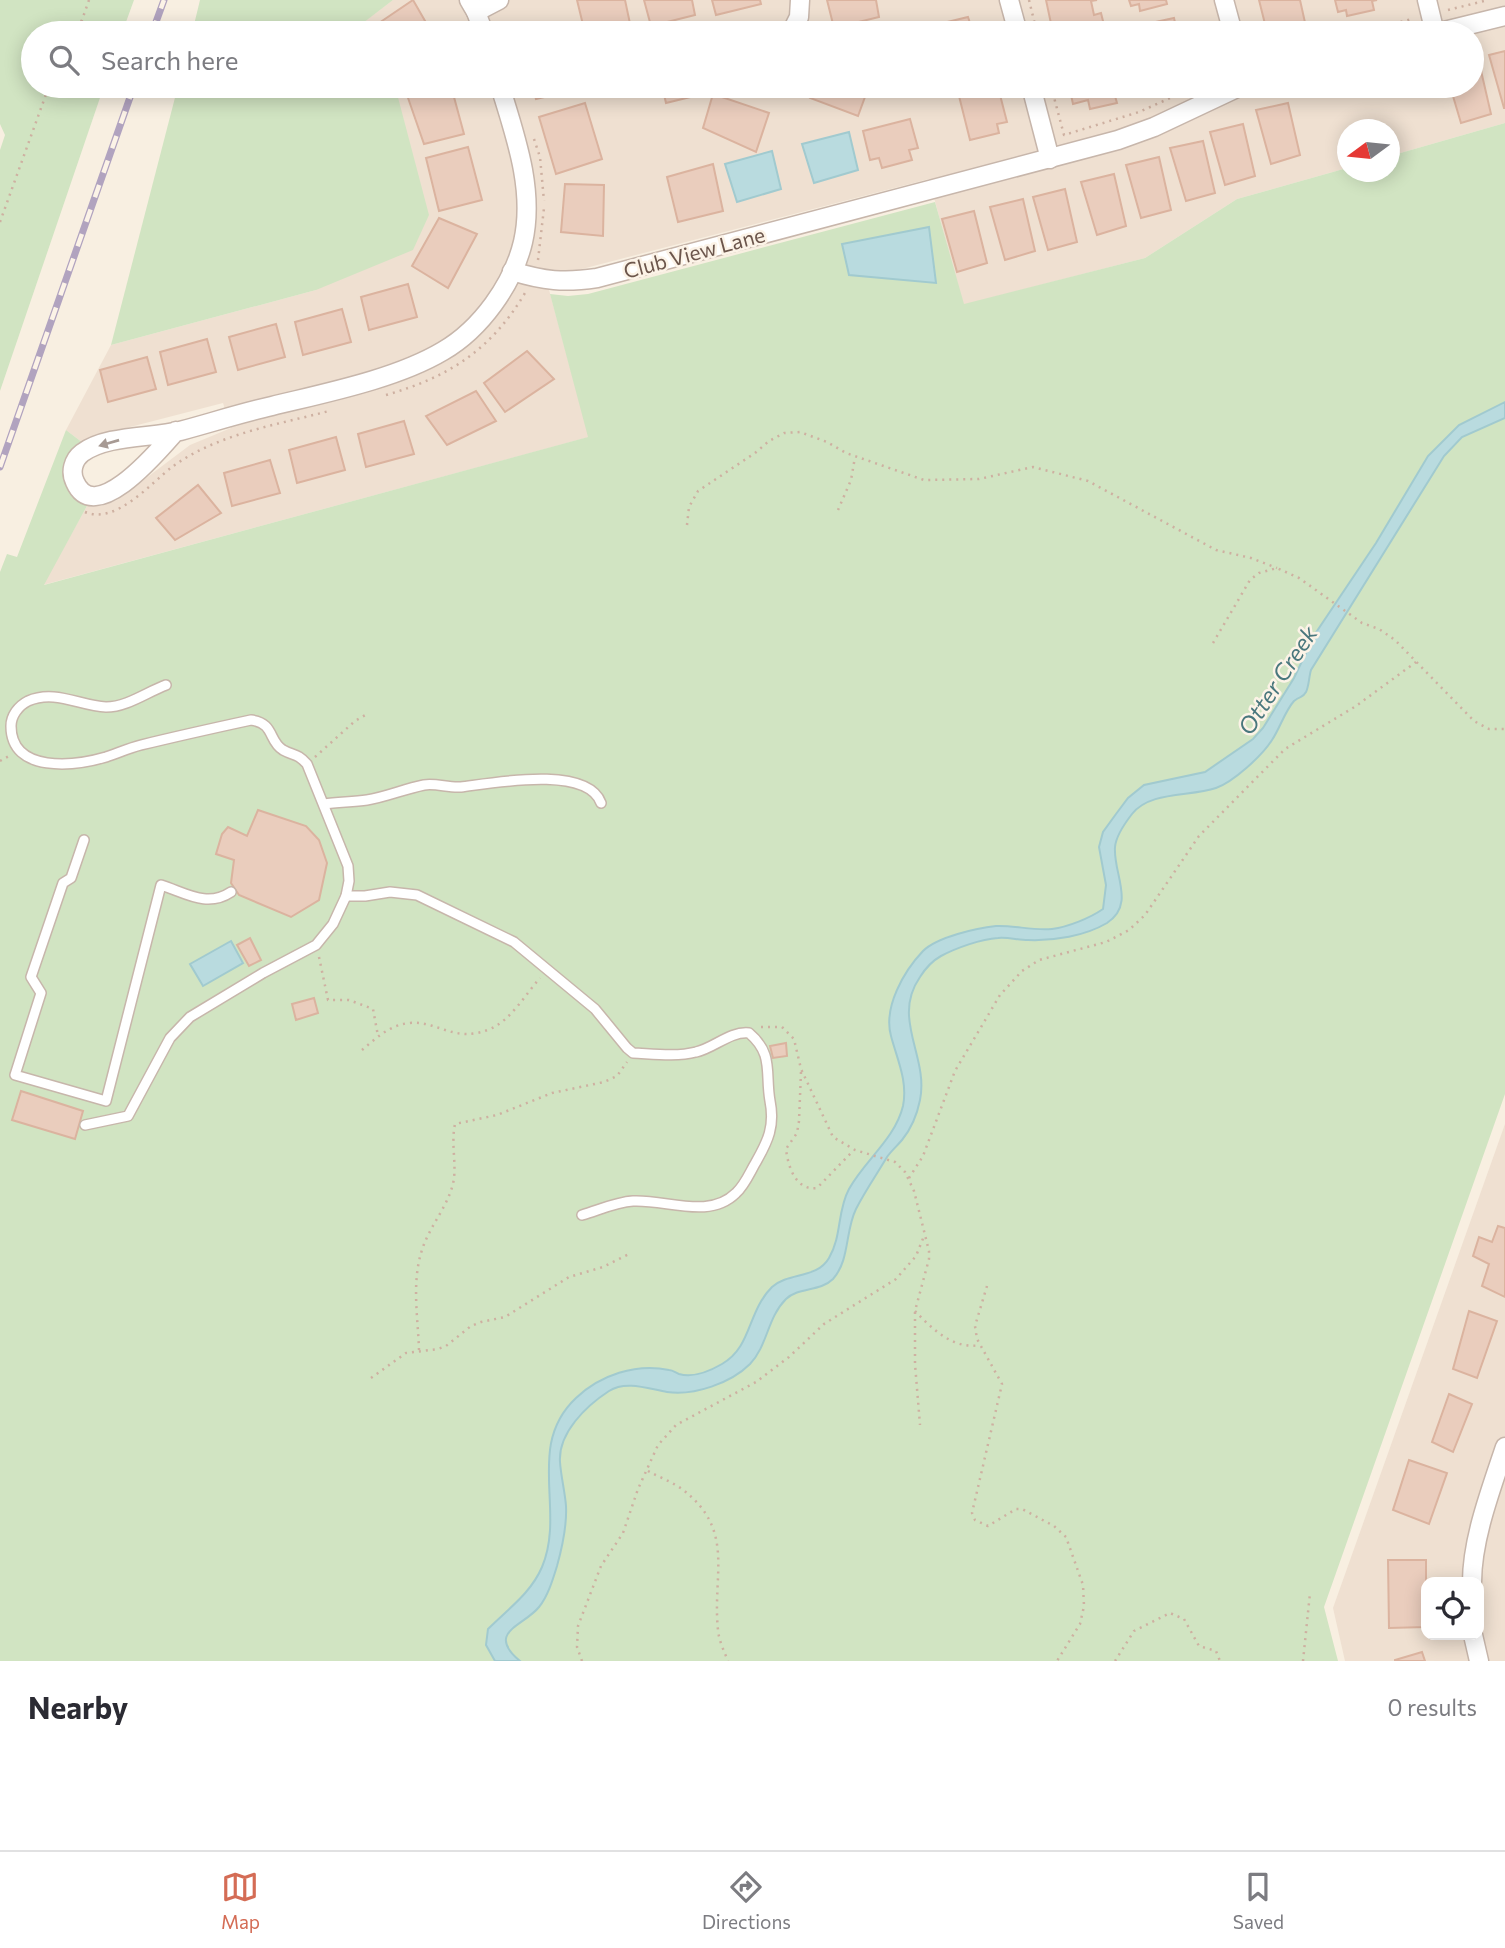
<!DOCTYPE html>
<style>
:root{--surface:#fff;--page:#f2f2f3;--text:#2b2b33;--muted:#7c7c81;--line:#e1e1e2;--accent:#d46c55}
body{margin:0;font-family:Commissioner,sans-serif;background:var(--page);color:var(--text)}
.controls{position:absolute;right:21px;bottom:21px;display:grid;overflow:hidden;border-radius:14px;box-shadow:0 4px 18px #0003}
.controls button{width:63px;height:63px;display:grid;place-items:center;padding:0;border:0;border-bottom:2px solid var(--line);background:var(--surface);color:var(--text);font:35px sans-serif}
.compass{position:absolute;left:1337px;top:119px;width:63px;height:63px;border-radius:50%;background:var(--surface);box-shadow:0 4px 18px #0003;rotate:255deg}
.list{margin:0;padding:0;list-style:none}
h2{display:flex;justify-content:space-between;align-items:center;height:91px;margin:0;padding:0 28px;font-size:30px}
h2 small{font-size:23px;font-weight:400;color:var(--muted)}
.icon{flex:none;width:38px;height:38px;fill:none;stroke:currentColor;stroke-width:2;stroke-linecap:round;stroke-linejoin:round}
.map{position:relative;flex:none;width:1505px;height:1661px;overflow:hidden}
.search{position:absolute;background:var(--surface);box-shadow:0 4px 18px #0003;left:21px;right:21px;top:21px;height:77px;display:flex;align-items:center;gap:18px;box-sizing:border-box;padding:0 24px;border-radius:38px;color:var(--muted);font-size:26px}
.sheet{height:189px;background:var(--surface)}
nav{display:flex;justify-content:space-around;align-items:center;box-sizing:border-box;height:98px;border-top:2px solid var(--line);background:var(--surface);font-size:19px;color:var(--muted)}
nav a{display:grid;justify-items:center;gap:4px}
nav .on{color:var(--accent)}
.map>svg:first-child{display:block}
.residential{fill:#efe0d1;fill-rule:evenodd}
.green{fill:#d1e4c2}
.water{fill:#b9dbdf;stroke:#a1cacf;stroke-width:2}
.building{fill:#eacdbd;stroke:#dbb39f;stroke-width:2}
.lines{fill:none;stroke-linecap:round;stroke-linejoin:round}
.lane-casing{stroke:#c7b6ab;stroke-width:12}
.street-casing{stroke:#c7b6ab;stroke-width:21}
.path{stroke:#ceb0a1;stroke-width:2.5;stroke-dasharray:2 5;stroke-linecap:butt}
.lane{stroke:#fff;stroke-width:9}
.street{stroke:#fff;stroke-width:18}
.rail-casing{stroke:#b1a3bf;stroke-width:7}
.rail{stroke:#fcf3e7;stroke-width:4.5;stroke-dasharray:13;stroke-linecap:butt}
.oneway{fill:#a79a94}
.labels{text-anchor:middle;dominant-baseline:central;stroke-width:5;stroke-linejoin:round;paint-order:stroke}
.street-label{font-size:21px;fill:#6c564c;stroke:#fcf3e7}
.water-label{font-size:23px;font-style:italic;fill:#49777d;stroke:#fcf3e7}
</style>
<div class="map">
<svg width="1505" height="1661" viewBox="0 0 1505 1661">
<rect width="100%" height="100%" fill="#f8efe1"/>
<!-- residential -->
<g class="residential">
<path d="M393,0h1112v123l-115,33v-26h-42l-1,38 -110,31 -92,59 -182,47 -34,-126 -351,91 -33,5 44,162 -546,148 45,-81 13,2 16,-6 73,-55 41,-17 -8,-25 -124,32 -16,8 -17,-13 45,-85 205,-55 82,-200 -3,-4h1077v-53h-1109l-5,-7z"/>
<path d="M1505,1124v537h-160l-12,-53zM1426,1582h53v53h-53z"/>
</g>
<!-- green -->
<g class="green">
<path d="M0,0h134l-12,33h-89v53h71l-104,305v-241l5,-15 -5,-11z"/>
<path d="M200,0h193l-34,26 4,7h-171z"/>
<path d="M178,86h217l34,129 -16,35 -97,40 -205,55z"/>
<path d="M1505,123v971l-181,513 14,54h-1338v-1089l7,-18 10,3 49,-127 17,13 -6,3 5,55 6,3 -44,81 544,-148 -38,-143 18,2 20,-2 347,-92 29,102 181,-46 92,-59 110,-31 1,4h42v-16z"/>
</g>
<!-- water -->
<g class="water">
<path d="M849,132l9,38 -44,13 -12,-39z"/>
<path d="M772,151l9,38 -44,13 -12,-38z"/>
<path d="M929,227l7,56 -87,-8 -7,-31z"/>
<path d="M1505,402v16l-43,19 -18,19 -133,214c-2,6 -2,16 -5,22 -4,7 -5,3 -12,9 -9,10 -14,27 -22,39 -10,16 -39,42 -56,48 -27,9 -66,3 -84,26 -7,9 -16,22 -17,33 -2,27 21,57 -8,76 -22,13 -53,18 -79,17 -10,0 -20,-3 -30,-2 -17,1 -42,10 -57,18 -9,5 -16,13 -21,21 -29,42 9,79 0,123 -3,15 -9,29 -18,40 -5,6 -11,11 -15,17 -10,17 -22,34 -31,52 -11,22 -6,51 -23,70 -13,13 -35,8 -47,20 -19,19 -18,46 -36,65 -19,19 -56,32 -83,28 -18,-3 -41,-12 -58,-1 -23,15 -51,42 -49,71 1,15 5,30 6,44 1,19 -4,42 -9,60 -4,13 -9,30 -18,41 -15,19 -54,25 -19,54h-25l-9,-16 2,-16c20,-20 43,-36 54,-62 24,-57 -17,-121 34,-169 24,-23 60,-35 93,-28 4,0 7,3 10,4 14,4 31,-3 43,-10 30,-17 25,-52 50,-77 17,-15 45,-8 57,-29 13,-22 8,-47 20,-69 16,-29 46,-50 54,-83 5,-25 -6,-47 -12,-70 -8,-29 13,-65 32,-85 14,-14 54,-23 73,-25 18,-1 37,5 56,3 16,-2 38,-11 51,-20l3,-24 -7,-38 4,-15 13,-18 12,-16 16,-13 61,-13 48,-33 10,-11 31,-50 21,-44 61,-91 52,-87 31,-31z"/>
<path d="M231,941l12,22 -40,23 -13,-22z"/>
</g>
<!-- building -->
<g class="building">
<path d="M413,0l19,33h-52l-4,-8z"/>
<path d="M577,0h48l7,33h-47z"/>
<path d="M644,0h48l3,15 -44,11z"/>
<path d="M712,0h48l1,4 -45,11z"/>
<path d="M827,0h49l3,17 -45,11z"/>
<path d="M1046,0h51l-6,1 3,14 7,-2 3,12 -8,2 1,6h-28l-1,-2 -15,2z"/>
<path d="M1129,0h37l1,4 -27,7 -1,-7 -8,2z"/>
<path d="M1259,0h41l6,27 -24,6h-5l-2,-7 -9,2z"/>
<path d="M1335,0h42l-5,1 2,9 -27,6 -1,-6 -8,2z"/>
<path d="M968,17l3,9 9,-2 3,9h-41l-3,-9z"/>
<path d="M1174,18l2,9 14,-3 2,9h-46v-9z"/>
<path d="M1505,51v57h-1l-15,-53z"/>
<path d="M1479,62l12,52 -30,9 -11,-37h22v-23z"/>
<path d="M434,86h17l13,48 -40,10 -17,-49z"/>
<path d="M532,86h53l1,1 -50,12z"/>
<path d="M662,86h48l1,6 -45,11z"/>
<path d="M813,86h56l-11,30 -48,-18z"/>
<path d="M983,86h5l1,8 10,-3 8,31 -10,2 2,9 -29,7 -12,-48z"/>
<path d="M1069,86h52l2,8 -8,2 2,7 -27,6 -2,-9 -15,4z"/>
<path d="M713,94l56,19 -13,39 -53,-24z"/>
<path d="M585,103l17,56 -46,15 -17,-57z"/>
<path d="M1288,103l12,52 -29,9 -15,-54z"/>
<path d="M910,119l8,29 -9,2 3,10 -30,8 -3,-10 -9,2 -7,-29z"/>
<path d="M1243,124l12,52 -30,9 -15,-53z"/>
<path d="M1203,141l12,52 -29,8 -16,-53z"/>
<path d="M468,147l14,53 -43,11 -13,-53z"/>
<path d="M1159,157l12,53 -30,8 -15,-53z"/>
<path d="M713,164l10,47 -45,11 -11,-45z"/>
<path d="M1114,174l12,52 -29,9 -16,-53z"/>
<path d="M565,184l39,1 -1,51 -42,-4z"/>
<path d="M1065,189l12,53 -29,8 -15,-53z"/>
<path d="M1023,199l12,52 -30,9 -15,-53z"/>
<path d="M974,211l13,52 -30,9 -15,-53z"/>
<path d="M439,218l38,16 -29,54 -36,-22z"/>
<path d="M408,284l9,33 -48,13 -8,-33z"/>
<path d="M342,309l9,33 -48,13 -8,-33z"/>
<path d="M276,324l9,33 -47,13 -9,-33z"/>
<path d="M207,339l9,33 -48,13 -8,-33z"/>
<path d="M527,351l27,28 -49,33 -21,-29z"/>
<path d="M147,357l9,32 -48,13 -8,-32z"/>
<path d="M476,391l20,30 -49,24 -21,-29z"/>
<path d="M404,421l10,33 -48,13 -8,-33z"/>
<path d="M336,437l9,33 -48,13 -8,-33z"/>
<path d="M270,460l10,33 -48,13 -8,-33z"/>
<path d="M198,485l23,28 -46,27 -19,-22z"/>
<path d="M258,810l48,16 13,14 8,23 -8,37 -28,17 -52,-22 -8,-12 3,-23 -18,-6 6,-20 6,-7 19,9z"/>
<path d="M250,938l11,22 -12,6 -12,-21z"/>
<path d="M314,998l4,15 -22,7 -4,-16z"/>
<path d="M786,1043l1,13 -14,2 -3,-12z"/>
<path d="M21,1091l62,20 -8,28 -63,-19z"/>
<path d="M1498,1226l7,2v69l-23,-11 7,-22 -16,-8 6,-19 13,5z"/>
<path d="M1469,1311l28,10 -20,57 -24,-9z"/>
<path d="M1449,1394l23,10 -19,48 -21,-10z"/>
<path d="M1409,1460l38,13 -18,51 -36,-14z"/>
<path d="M1388,1560h38v67l-37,1z"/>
<path d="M1422,1652l3,9h-30v-1z"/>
</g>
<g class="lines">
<!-- lane casing -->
<g class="lane-casing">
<g id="lane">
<path d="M324,804c14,-2 29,-2 43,-4 19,-3 37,-11 57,-15 12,-2 24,3 37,2 32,-4 126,-22 140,16"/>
<path d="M84,840l-13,38 -8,5 -32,94 10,16 -26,82 91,26 55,-216c25,8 46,23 70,7"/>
<path d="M346,896h19l25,-4 27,3 97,47 81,67 32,39 6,5c21,1 43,4 63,-1 18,-4 34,-21 53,-19 25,21 16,40 21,68 5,25 -2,40 -14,61 -6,10 -11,23 -20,31 -27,27 -70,6 -103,8 -17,1 -34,9 -51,14"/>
<path d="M85,1125l43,-9 42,-78 20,-21 73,-44 53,-28 17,-21 13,-28 3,-15 -1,-15 -41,-102c-10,-11 -13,-8 -24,-14 -15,-9 -8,-27 -32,-30 -37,8 -73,16 -110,25 -12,3 -23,8 -35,12 -31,9 -95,17 -95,-31 0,-10 7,-20 17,-25 27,-12 52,5 78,6 21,0 41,-15 60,-22"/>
</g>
</g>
<!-- street casing -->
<g class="street-casing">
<g id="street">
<path d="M469,0l7,12 8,21"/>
<path d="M1009,0l9,33"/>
<path d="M1224,0l9,33"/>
<path d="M1427,0l8,33"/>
<path d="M476,12l23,-12"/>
<path d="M791,33l8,-16 1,-17"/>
<path d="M1436,33l69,-17"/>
<path d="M1031,86l19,73"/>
<path d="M512,271c32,10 52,12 85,7l521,-138 36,-13 87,-41"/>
<path d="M176,431c-16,18 -81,97 -101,51 -5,-10 -2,-22 7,-29 24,-18 69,-15 98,-22 30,-8 61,-18 92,-25 53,-13 124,-27 171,-55 38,-22 70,-67 80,-109 12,-52 -8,-107 -23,-156"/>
<path d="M1472,1582c0,-43 19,-93 33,-135"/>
<path d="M1473,1635l6,26"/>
</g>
</g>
<!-- path -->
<g class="path">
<path d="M1029,0l8,33"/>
<path d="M1448,10l40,-10"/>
<path d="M73,33l9,-13 7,-20"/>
<path d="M1360,33l52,-14"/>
<path d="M1051,86l13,49 75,-23 58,-26"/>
<path d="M534,139l6,18 4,44"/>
<path d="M0,222l49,-136"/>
<path d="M538,260l6,-52"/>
<path d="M386,395c63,-18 105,-45 139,-102"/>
<path d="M838,510l13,-30 4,-23"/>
<path d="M85,512c31,13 66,-29 87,-45 45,-33 104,-42 157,-56"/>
<path d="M687,525l2,-18 9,-16 57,-38 14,-12 15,-8 16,-1 27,10 19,11 78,27 55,-1 54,-12 55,14 128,69 35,8 26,10"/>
<path d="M1213,643l37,-63 9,-7 18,-5 22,10 63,45 17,6 16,11 79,81 15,8h16"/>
<path d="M315,757l40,-36 14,-8"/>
<path d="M0,761l9,-5"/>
<path d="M319,957l9,43h21l24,9 5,27"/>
<path d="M761,1027h21l12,12 7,30 32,68 22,13 40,12 10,10 9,19 15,60v8l-14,52v53l5,61"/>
<path d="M362,1050c14,-12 28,-25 47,-27 28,-3 46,21 81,6 21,-9 35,-34 50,-51"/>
<path d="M801,1072l-2,49 -2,12 -11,16c2,18 10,42 31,39l36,-37"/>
<path d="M909,1178l14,-22 32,-85 45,-76 22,-24 17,-11 67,-18 23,-12 16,-15 54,-79 86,-87 71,-43 60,-44"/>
<path d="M987,1286l-12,40 2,13 25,45 -30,129 3,7 13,6 28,-17h6l32,17 12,11 17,48 1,21 -4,18 -23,37"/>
<path d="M915,1311c17,18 39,39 65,34"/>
<path d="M419,1350c-1,-33 -8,-70 4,-103 8,-23 28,-45 31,-69 2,-18 -3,-35 1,-54l42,-9 55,-22 52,-11 13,-6 10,-14"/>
<path d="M371,1378l35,-25 32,-4 8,-3 25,-20 10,-4 24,-5 64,-40 34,-10 26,-13"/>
<path d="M648,1471c11,6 24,11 34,18 54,41 30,85 36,141 1,11 6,21 10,31"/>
<path d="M582,1661l-5,-14 1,-21 23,-60 22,-33 15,-44 20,-44 18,-20 80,-43 33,-25 35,-33 72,-45 20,-23 8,-20"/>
<path d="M1115,1661l19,-30 36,-18 14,6 15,27 17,5 4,10"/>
<path d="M1303,1661l7,-68"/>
</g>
<!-- lane -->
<use href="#lane" class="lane"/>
<!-- street -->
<use href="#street" class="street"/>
<!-- rail casing -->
<g class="rail-casing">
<g id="rail">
<path d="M152,33l12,-33"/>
<path d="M0,467l134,-381"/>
</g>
</g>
<!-- rail -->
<use href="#rail" class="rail"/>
</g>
<!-- one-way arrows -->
<defs><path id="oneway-solid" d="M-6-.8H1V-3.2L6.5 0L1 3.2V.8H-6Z" transform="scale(1.75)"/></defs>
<use class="oneway" href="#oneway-solid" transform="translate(109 443) rotate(164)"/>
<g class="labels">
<!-- street labels -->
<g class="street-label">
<text transform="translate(694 252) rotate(-15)">Club View Lane</text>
</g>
<!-- water labels -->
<g class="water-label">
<text transform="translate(1277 680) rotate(-57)">Otter Creek</text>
</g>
</g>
</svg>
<div class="controls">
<button><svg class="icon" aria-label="locate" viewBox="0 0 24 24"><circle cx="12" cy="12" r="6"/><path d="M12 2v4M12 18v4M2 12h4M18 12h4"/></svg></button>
</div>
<svg class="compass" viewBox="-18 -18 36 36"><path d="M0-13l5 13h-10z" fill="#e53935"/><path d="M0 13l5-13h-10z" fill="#7c7c81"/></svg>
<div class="search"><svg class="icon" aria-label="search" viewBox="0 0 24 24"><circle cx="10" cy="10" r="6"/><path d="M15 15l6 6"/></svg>Search here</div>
</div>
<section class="sheet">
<h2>Nearby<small>0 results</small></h2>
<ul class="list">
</ul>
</section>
<nav>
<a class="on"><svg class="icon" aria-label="map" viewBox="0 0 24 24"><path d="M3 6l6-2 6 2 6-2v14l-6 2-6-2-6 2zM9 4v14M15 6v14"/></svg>Map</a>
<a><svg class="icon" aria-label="directions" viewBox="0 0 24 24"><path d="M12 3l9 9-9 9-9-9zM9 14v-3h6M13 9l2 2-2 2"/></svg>Directions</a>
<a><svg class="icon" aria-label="saved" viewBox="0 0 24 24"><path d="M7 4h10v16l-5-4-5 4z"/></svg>Saved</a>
</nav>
